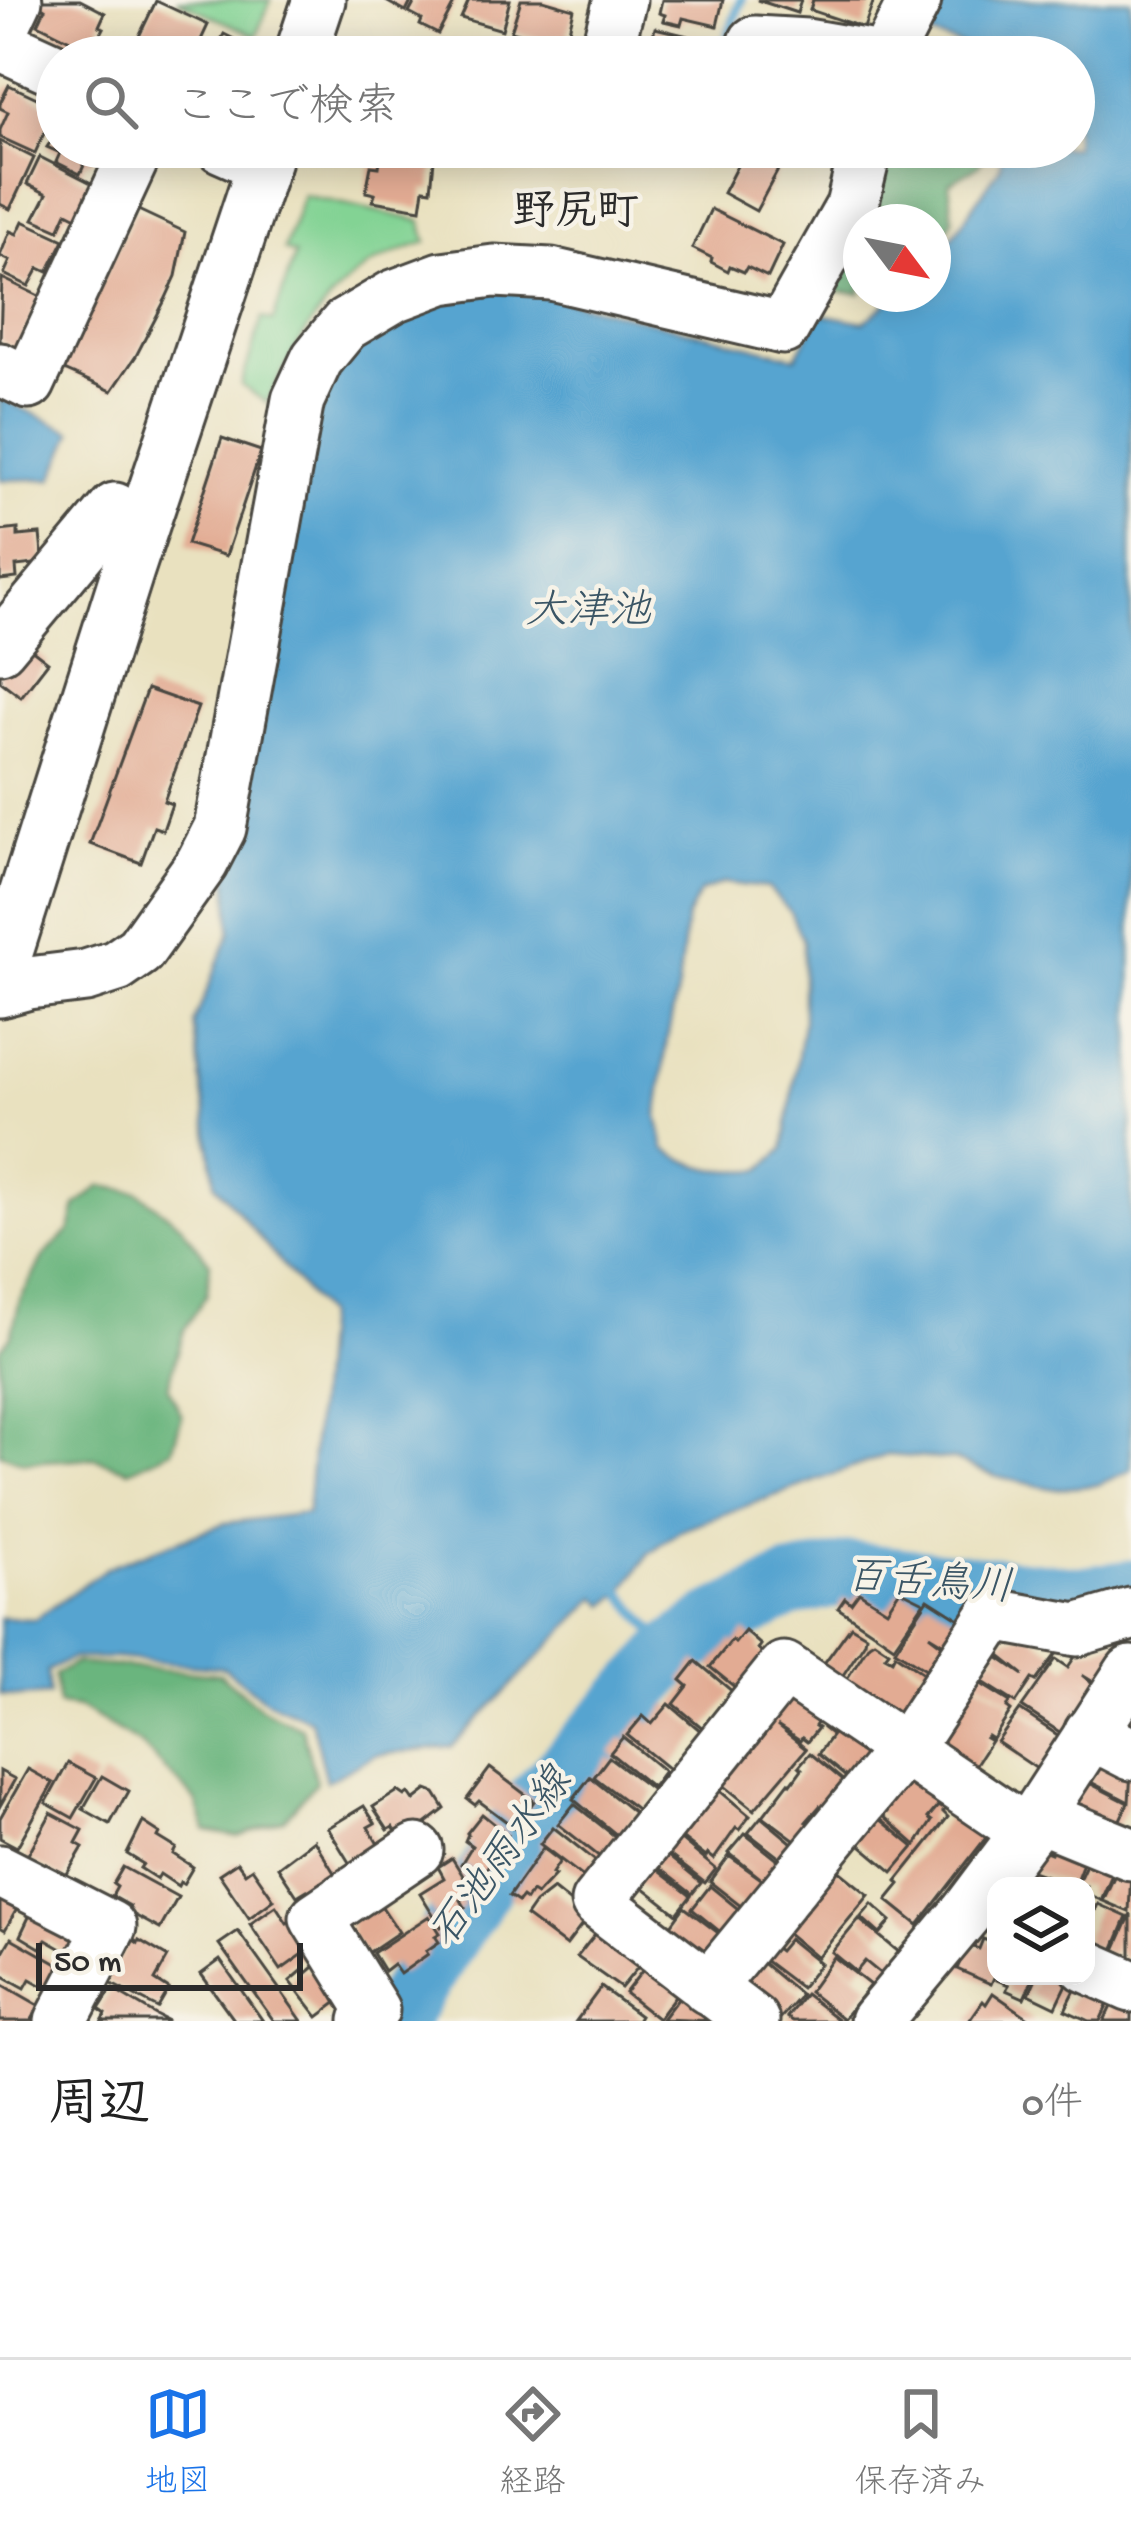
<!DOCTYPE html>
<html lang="ja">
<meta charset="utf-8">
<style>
:root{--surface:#fff;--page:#f2f2f2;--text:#222;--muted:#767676;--line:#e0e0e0;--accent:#1a73e8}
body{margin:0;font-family:"Gochi Hand","Klee One",sans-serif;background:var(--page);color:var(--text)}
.controls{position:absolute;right:36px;bottom:36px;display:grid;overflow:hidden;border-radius:24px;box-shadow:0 6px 30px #0003}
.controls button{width:108px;height:108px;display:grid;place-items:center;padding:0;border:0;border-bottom:3px solid var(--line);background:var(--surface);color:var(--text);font:60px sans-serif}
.compass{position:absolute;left:843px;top:204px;width:108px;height:108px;border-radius:50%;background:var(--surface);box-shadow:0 6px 30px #0003;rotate:122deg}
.scale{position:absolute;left:36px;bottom:30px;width:267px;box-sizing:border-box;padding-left:12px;border:6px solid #2b2b2b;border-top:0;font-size:33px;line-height:42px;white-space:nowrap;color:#2b2b2b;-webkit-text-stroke:9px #f7f3e8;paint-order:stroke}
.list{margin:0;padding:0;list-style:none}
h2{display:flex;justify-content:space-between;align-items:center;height:156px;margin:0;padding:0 48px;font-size:51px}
h2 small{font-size:39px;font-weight:400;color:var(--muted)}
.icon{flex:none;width:66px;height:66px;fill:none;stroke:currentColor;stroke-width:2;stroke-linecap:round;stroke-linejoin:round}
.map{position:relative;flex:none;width:1131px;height:2021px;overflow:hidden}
.search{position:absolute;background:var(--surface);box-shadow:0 6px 30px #0003;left:36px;right:36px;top:36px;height:132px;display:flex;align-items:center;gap:30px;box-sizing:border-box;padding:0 42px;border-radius:66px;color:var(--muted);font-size:45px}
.sheet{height:336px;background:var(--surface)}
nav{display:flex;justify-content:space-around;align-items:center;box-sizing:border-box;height:168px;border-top:3px solid var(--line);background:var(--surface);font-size:33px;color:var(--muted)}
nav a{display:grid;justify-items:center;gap:6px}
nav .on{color:var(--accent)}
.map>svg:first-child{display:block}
.green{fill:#83d394;stroke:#577f60;stroke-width:3}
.forest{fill:#6ab57e;stroke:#4a7054;stroke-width:3}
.water{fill:#57a4d0;stroke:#41687e;stroke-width:3;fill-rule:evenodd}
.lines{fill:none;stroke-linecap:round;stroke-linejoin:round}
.stream{stroke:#57a4d0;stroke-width:10}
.river{stroke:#57a4d0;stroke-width:63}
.building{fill:#e2ab93}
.minor-casing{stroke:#484641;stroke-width:57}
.minor{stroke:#fff;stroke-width:51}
.labels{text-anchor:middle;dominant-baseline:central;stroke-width:9;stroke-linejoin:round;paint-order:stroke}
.neighbourhood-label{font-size:42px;font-weight:bold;fill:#2b2b2b;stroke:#f7f3e8}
.water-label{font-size:42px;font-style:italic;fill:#3a5565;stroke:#f7f3e8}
</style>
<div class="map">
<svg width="1131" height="2021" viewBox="0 0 1131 2021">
<rect width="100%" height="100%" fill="#f7f3e8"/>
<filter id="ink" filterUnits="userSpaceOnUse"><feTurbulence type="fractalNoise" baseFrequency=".00833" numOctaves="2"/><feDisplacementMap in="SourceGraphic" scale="24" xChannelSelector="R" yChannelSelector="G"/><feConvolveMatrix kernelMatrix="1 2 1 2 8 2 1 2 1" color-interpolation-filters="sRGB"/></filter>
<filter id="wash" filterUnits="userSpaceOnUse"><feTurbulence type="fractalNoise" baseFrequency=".004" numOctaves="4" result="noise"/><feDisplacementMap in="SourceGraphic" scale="48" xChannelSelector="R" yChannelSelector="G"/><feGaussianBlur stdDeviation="2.7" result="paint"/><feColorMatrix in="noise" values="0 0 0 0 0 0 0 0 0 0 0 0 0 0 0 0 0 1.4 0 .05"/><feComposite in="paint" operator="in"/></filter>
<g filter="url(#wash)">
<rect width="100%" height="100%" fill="#e9e1bf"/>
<!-- green -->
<g class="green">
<path d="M177,0h94l-15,36z"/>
<path d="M303,195l118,26 6,21c-18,6 -37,12 -53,21 -52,31 -81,87 -107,140l-26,-18 21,-67 11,3 22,-66 -11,-5z"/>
</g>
<!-- forest -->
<g class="forest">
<path d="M884,147h105l-11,19 -29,17 4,36 -20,35v-32h-69z"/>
<path d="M861,231v62l-26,-1 24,-53z"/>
<path d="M101,1186l37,6 43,33 29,38 -3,31 -23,36 -16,57 14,29 -10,34 -43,20 -34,-12 -71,4 -24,-9v-103l11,-15 9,-35 24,-44 26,-26 6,-24z"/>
<path d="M75,1663l145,11 42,35 40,19 14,54 -32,37 -45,18 -33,-6 -10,-30 -56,-57 -61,-36 -21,-3 -4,-30z"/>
</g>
<!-- water -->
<g class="water">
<path d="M939,0h192v1470l-34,15 -42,4 -58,-12 -43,-17 -67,-5 -205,74 -33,24 -27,40 -16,12 -9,-8 -145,150 -77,8 -49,26 -15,-61 -44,-19 -43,-33 -109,-10h-42l-26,13 2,24 -31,2 -18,-3v-76l35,1 73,-52 117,-44 82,-10 17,-198 -109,-131 -21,-161 37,-92 -4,-70 89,-442 30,-65 94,-57 76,-9 280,69 24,-43 44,8 34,-28h35v-29l67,-98 2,-20h72v-90h-88l-13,-8 -51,-16zM724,883l44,5 22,24 13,29v82l-19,126 -23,21c-42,2 -60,1 -96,-21l-7,-33 9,-78 11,-50 8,-69 14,-27z"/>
<path d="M0,398l73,34 -20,47 -53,1z"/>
</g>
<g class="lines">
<!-- stream -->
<g class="stream">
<path d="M721,57l20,-57"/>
<path d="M538,156l19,-9"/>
<path d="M622,1593l50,61"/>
</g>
<!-- river -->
<path class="river" d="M393,2021l140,-215 139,-152 45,-32 73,-36 61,-13 232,25 48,-7"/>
</g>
<g id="blocks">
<!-- building -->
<g class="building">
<path d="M43,0h37l25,13 -6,13 5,2 -12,23 -54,-27 7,-15 -5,-3z"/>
<path d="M384,0h28l-6,12z"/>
<path d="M416,0h40l-18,34 -18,-9 2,-5 -13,-7z"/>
<path d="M469,0h41l-8,30 -41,-12z"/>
<path d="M521,0h22l31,9 -7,29 -16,-1 -2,4 -38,-10z"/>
<path d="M662,0h61l-6,26 -34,-8 -2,7 -18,-4 2,-6 -6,-2z"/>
<path d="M757,0h44l-4,13z"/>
<path d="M813,0h61l-10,28 -54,-18z"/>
<path d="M156,1l52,24 -15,32h-64z"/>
<path d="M655,28l50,12 -4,17h-54z"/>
<path d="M224,34l30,15 -4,8h-38z"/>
<path d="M414,46l32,1v10h-33z"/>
<path d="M9,85l47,22 -21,46 -35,-16v-7l8,-18 -8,-4v-5z"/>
<path d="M57,132v15h51l-6,13 -8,-4 -4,7 -4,-2 -6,13 -24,-12 4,-9 -13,-6z"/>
<path d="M0,141l34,17 -24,51 -10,-5z"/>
<path d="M382,147l53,3 -4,40 -7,-1 -3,20 -48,-8 2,-7 -9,-2 5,-26 8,1z"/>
<path d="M751,147h15l19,10 -29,54 -33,-18 18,-35 4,2z"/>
<path d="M40,157l55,28 -16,33 -12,-6 -8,18 -25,-11 13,-25 -20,-10z"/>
<path d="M136,209l49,23 -9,44 -11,24 -29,56 -24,35 -52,-23z"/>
<path d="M711,209l72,36 -15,32 -21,-10 -3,5 -14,-6 -2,5 -17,-9 1,-4 -20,-10z"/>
<path d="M23,221l41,19 -16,32 -9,-4 -10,18 -25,-12 6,-13 -10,-5 10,-25 7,3z"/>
<path d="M2,278l39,19 -24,52 -17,-8z"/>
<path d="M222,438l39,13 -35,105 -39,-12z"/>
<path d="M18,529v7l22,-2 3,29 -27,3 1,12 -17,2v-49z"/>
<path d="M22,642l26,20 -27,35 -21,-16v-11z"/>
<path d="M147,689l51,18 -34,94 8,3 -9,26 -9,-3 -13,36 -51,-19z"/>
<path d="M900,1590l24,12 -30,44 -56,-38 7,-10 6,5 8,-11 28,18z"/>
<path d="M928,1599l44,28 -15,25 -28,-17 24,18 -16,23 -42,-26z"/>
<path d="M851,1626l15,9 -1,7 -24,36 -19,-12z"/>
<path d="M745,1631l16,14 -3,4 12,9 -28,35 -32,-26 22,-27 3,3z"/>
<path d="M1030,1634l27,19 -21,28 -4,-2 -16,24 -41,-26 20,-22 29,20 -29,-23 11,-14z"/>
<path d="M1131,1639l-31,47 -18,-11 16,13 -34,47 -42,-28 34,-48 12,8 11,-16z"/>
<path d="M874,1641l15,10 -4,5 7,4 3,-6 40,27 -42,38 -50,-34 26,-41z"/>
<path d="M696,1661l37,31 -28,38 -31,-26 14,-18 -7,-6z"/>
<path d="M973,1679l37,23 -3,6 4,3 -18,28 -5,-3 -2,2 5,3 -21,32 -37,-24z"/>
<path d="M777,1696l48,16 -10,14 3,2 -11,14 -5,-4 -2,3 -23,-15 29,23 -52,61 -37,-30z"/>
<path d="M669,1704l33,28 -33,37 -42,-34 16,-19 9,8z"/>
<path d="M1020,1710l42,28 -22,33 -43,-29z"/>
<path d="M834,1714l43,34 -26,33 -33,-27 14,-19 -9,-7z"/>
<path d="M623,1737l41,34 -12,16 -42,-34z"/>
<path d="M810,1753l42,35 -23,26 -9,-8 -14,16 5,3 -12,18 -36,-27 26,-34 2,2 11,-15 -3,-3z"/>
<path d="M1102,1756l29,15 -2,31 -40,-21z"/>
<path d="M609,1757l46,35 -15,20 -46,-35z"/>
<path d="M68,1763l28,15 -23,40 -27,-15z"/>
<path d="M490,1768l44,33 -19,27 -36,-27 -4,4 -8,-6z"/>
<path d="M28,1769l25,14 -36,64 -17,-9v-20z"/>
<path d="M0,1771l15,8 -15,27z"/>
<path d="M900,1774l49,24 -8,10 -3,-2 -10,12 4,3 -16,24 -42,-37z"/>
<path d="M102,1776l26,15 -18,33 -27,-15z"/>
<path d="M590,1777l46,37 -18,22 -45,-37z"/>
<path d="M708,1781l42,35 -11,14 -3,-2 -22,31 -6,-5 -2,3 -36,-28z"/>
<path d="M1085,1781l43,22 -13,27 -44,-21z"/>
<path d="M427,1790l8,3 10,16 -36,28 -8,1 -8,-11 -5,3 -15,-23 25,-16 7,5 4,-3 5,7z"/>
<path d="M954,1798l38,32 -74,95 -31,-25 13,-16 -3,-3 51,-64 -5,-5z"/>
<path d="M574,1804l43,34 -16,20 -43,-34z"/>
<path d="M364,1806l11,17 -7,4 14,24 -29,18 -25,-41z"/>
<path d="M51,1813l32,17 -7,13 7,4 -19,32 -38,-21z"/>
<path d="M482,1814l26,21 -27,42 -20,-13 11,-18 -7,-5 3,-7 -1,-1z"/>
<path d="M874,1814l40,33 -21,25 -43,-36z"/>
<path d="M761,1817l36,30 -12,15 -37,-29z"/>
<path d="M143,1822l17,11 -2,4 18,11 -3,6 20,13 -10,17 -3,-2 -2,4 -18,-12 -3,5 -17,-11 3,-4 -16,-10z"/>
<path d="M553,1827l49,39 -12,16 -50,-38z"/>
<path d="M670,1831l46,38 -11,14 -47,-37z"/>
<path d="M745,1834l39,31 -37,46 -37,-29 19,-26 35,25 -35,-28z"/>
<path d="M314,1840l25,41 -27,17 -5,-8 -10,6 -19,-29z"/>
<path d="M656,1846l45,37 -9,11 -46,-36z"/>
<path d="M1054,1846l34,4 -14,36 -42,-15 9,-22 10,4z"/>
<path d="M543,1848l17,13 -8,12 3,2 -19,20 -5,-3 -5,8 -4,-3 -4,5 -9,-6z"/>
<path d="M1091,1854l25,11 -15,35 -15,-6v-8h-10z"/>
<path d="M452,1858l21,34 -12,8 4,7 -8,5 2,3 -18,12 -21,-34 24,-15 -6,-11z"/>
<path d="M237,1862l8,11 7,-5 22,32 -25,18 -30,-44z"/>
<path d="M647,1862l44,34 -14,18 -43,-34z"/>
<path d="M828,1862l41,33 -52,63 -36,-30z"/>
<path d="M1119,1866l12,5 -2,41 -26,-11z"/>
<path d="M123,1867l55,30 -18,32 -33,-18 3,-5 -18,-10 5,-9 -4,-3z"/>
<path d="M1026,1873l31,13h-37z"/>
<path d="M710,1886l32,26 -18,23 -32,-26z"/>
<path d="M0,1888l22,12 -17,30 -5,-3z"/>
<path d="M553,1889l35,28 -22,29 -40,-30 9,-13z"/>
<path d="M378,1901l21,31 -34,23 -17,-25 4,-3 -4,-5z"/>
<path d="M36,1902l50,37 -10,18 -30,-17 -6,8 -20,-12z"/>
<path d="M872,1904l19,17 -11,13 -19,-17z"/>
<path d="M1098,1904l29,13 -16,38 -25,-11v-11z"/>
<path d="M276,1906l11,17 7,-4 19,28 -32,23 -31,-46z"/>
<path d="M684,1907l41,31 -22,29 -40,-31z"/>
<path d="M1131,1914v47l-12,-6 1,-3 -5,-2z"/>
<path d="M429,1916l11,17 -5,3 4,6 -13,9 2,3 -28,20 -7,-10 -9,7 -11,-18z"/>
<path d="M859,1919l47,39 -18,22 -23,-19 -9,11 -24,-20z"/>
<path d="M600,1928l43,33 -22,27 -44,-31z"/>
<path d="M238,1931l64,90h-28l-55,-77z"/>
<path d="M11,1938l53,30 -8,25 -26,-14 -5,9 -25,-14v-17z"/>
<path d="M131,1938l7,5 1,-3 29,17 -13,23 14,9 -11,19 -52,-27z"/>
<path d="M789,1939l31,25 -19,24 -41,-31 10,-13 9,7z"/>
<path d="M983,1939l13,5v29l-5,11 -34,-15 10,-24 12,4z"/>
<path d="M753,1955l48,40 -23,26 -43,-33z"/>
<path d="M834,1957l36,28 -27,34 -34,-27z"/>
<path d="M220,1960l43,61h-28l-34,-47z"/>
<path d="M320,1962l26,34 -28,21 -28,-36 14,-12 3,4z"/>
<path d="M649,1962l31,27 -22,30 -33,-26z"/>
<path d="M998,1976h36l-10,22 -18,-8 3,-5 -12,-5z"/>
<path d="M1037,1976h34l-15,31 -27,-13z"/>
<path d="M1081,1978l28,24 -9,19h-11l-24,-11z"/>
<path d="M0,1983l40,23 -9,15h-31z"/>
<path d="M601,1987l39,29 -3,5h-61z"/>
<path d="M112,1989l44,26 12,6h-66l4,-7 -7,-5z"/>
<path d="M685,1989l32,32 -55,-2z"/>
<path d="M993,1993l40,28h-64l14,-20 3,3z"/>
<path d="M805,1994l35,27h-47l-6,-4z"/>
<path d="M1113,2002l18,8v11h-27z"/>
</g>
</g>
</g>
<g filter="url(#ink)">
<use href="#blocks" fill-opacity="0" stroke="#484641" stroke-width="3"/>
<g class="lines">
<!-- minor casing -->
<g class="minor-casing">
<g id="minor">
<path d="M0,34l16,-34"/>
<path d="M755,42l52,3 69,12"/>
<path d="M0,44l57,26"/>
<path d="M300,57l19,-57"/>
<path d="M605,57l15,-57"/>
<path d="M886,57l29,-57"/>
<path d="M222,147l41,18"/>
<path d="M0,369l29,14 109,-236"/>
<path d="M0,647l115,-138"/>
<path d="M0,974l128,-404 141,-423"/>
<path d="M0,991l29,-8 57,-7 31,-10 23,-16 62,-87 18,-35 78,-428 19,-41 28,-34 49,-29 48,-18 52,-7 57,3 232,54 69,-122 14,-59"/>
<path d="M1090,1733l41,21"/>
<path d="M1038,1816l93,38"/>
<path d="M0,1871l110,56 -49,94"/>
<path d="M1086,1966l45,20"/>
<path d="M708,1988l207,-253 79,-120 83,15 54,-16"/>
<path d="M366,2021l7,-11 -57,-92 101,-68"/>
<path d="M753,2021l-156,-119 187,-234 243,164"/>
<path d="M876,2021l91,-109 60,-80 104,-160"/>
</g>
</g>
<!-- minor -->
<use href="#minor" class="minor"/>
</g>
</g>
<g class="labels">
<!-- neighbourhood labels -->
<g class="neighbourhood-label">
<text x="576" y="215">野尻町</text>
</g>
<!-- water labels -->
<g class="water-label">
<text x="588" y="614">大津池</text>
<text transform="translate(929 1586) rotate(4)">百舌鳥川</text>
<text transform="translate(504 1860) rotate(-54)">石池雨水線</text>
</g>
</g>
</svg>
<div class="controls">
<button><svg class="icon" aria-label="layers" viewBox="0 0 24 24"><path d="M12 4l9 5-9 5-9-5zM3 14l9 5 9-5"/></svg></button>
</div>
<svg class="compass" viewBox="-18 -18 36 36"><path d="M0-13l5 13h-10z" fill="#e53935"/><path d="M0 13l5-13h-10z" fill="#767676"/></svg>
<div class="scale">50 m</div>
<div class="search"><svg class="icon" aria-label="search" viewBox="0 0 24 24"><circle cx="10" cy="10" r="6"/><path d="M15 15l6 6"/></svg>ここで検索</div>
</div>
<section class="sheet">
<h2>周辺<small>0件</small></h2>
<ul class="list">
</ul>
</section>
<nav>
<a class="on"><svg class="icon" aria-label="map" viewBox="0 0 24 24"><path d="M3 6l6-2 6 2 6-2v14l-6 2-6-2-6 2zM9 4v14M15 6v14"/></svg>地図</a>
<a><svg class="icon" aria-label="directions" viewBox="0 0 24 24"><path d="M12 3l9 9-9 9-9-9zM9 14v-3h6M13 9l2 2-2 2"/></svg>経路</a>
<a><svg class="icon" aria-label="saved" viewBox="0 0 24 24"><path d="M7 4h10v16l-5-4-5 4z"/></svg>保存済み</a>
</nav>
